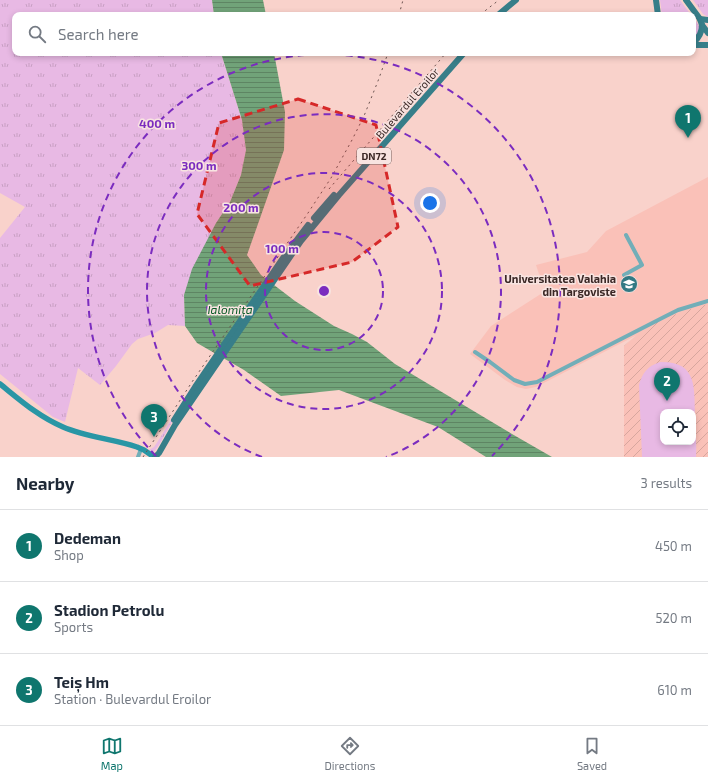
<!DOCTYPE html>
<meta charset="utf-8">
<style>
:root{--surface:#fff;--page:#f6f6f7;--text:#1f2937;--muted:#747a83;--line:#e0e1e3;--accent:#0f766e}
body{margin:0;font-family:"Exo 2",sans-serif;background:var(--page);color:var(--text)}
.controls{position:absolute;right:12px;bottom:12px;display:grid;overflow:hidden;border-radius:8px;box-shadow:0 2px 6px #0003}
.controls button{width:36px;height:36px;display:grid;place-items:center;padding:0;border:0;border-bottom:1px solid var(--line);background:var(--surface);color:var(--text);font:20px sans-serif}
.you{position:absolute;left:430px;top:203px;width:14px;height:14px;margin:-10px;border:3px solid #fff;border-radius:50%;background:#1a73e8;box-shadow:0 0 0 6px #1a73e833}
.badge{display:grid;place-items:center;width:26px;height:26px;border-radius:50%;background:var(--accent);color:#fff;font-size:13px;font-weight:700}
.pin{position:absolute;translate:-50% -33px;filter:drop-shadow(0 1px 2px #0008)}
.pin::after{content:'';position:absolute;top:21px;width:14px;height:12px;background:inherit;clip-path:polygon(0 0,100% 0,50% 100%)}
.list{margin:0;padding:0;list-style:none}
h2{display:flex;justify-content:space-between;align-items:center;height:52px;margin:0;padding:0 16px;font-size:17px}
h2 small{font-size:13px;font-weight:400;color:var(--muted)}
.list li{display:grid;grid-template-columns:26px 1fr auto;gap:12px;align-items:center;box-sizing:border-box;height:72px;padding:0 16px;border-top:1px solid var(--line)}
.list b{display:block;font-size:15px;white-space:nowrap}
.list p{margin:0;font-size:13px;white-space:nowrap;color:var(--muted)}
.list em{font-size:13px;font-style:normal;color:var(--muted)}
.icon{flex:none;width:22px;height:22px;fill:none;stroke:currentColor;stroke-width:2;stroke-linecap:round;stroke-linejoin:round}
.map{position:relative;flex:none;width:708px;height:457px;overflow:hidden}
.search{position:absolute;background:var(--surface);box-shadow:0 2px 6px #0003;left:12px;right:12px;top:12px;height:44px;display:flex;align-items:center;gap:10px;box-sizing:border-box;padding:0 14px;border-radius:8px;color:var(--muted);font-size:15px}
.sheet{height:268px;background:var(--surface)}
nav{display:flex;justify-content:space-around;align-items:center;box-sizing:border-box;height:56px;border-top:1px solid var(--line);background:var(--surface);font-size:11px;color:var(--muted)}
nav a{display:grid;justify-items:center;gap:2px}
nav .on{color:var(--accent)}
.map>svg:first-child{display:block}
.built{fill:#fac1b8}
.industrial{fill:url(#industrial-furrows);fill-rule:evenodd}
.grass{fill:url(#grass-tufts)}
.garden{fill:#e8b9e4;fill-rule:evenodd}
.water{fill:url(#water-rules)}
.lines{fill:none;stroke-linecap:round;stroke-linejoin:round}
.minor{stroke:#72aeb8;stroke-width:4}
.secondary{stroke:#2996a5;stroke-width:5.5}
.primary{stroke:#377e89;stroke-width:6}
.rail{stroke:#6b5350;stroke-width:1;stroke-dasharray:2 4;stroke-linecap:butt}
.marked{fill:#d62828;fill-opacity:0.2;stroke:#d62828;stroke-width:3;stroke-dasharray:8 5;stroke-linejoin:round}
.ring{fill:none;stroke:#7b2cbf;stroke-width:2;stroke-dasharray:7 5}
.labels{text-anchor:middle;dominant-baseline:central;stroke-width:3;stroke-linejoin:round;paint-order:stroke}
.shield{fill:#f8e4e1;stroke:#74605e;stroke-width:1}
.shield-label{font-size:10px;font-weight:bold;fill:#3b2826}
.street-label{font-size:11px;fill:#3b2826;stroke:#f8e4e1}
.poi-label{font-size:11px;font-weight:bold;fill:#3b2826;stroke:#f8e4e1;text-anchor:end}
.water-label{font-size:12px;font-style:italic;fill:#085924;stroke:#f8e4e1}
.centre{fill:#7b2cbf;stroke:#f8e4e1;stroke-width:2}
.ring-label{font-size:12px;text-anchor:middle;font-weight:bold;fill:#7b2cbf;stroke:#f8e4e1;stroke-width:3;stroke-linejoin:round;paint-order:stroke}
</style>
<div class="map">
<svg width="708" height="457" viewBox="0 0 708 457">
<defs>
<pattern id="industrial-furrows" width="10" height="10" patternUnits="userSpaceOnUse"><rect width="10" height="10" fill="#fac1b8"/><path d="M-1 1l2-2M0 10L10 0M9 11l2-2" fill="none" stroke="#d7a69e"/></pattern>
<pattern id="grass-tufts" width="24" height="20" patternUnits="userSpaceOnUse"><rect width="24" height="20" fill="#e8b9e4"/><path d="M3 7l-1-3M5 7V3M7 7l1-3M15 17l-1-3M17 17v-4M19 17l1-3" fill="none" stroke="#c89fc3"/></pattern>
<pattern id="water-rules" width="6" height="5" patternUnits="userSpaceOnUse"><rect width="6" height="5" fill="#71a379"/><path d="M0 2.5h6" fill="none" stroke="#5e8563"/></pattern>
</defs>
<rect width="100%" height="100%" fill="#f9d2cb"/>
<!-- built -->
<path class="built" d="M708,177v129l-36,11 -136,70 -10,2 -9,-2 -12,-7 -35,-26 21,-28 59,-38 -2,-7 -9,-7 -3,-9 51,-13 19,-21z"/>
<!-- industrial -->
<path class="industrial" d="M708,304v153h-84v-111l17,-15 20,-11 23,-9zM663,412h30v30h-30z"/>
<!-- grass -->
<g class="grass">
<path d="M0,0h212l2,15h-199v38h206l21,67 4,30 -5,25 -11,27 -14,21 -32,72 1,31 -17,-1 -13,8 -17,6 -6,5 -16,22 -16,19 -22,-17 -13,54 -12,-5 -53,-43v-136l25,-31 -25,-14z"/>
<path d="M660,0h20l11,15h-29z"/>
<path d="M693,0h15v17l-5,-3z"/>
<path d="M693,17c8,11 9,12 0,23z"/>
<path d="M192,386v1l-33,58 -6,8 -4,-3 5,-3 4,-6z"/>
</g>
<!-- garden -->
<path class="garden" d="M660,362c38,-1 34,26 35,55 0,13 2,27 1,40h-54l-3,-72c3,-12 9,-19 21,-23zM663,412h30v30h-30z"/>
<!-- water -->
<g class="water">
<path d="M212,0h51l3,15h-52z"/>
<path d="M221,53h53l11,59 -1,38 -37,105 14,20 34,26 39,25 18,8 15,8 28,22 117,70 40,23h-66l-48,-30 -99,-37 -58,6 -37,-26 -47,-27 -12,-17 -1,-31 8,-26 24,-46 14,-21 11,-27 5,-25 -4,-30z"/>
</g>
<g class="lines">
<!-- minor -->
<g class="minor">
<path d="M624,275l18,-10 -16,-30"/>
<path d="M475,352l15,10 24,18 11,4 12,-2 129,-66 12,-6 30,-9"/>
<path d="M138,457l3,-8"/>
</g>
<!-- secondary -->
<path class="secondary" d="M0,384c20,16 39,33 63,43 23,10 50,12 74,20l7,3 10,7"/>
<!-- primary -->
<g class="primary">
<path d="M656,0l2,15"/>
<path d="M686,0l14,19 2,6 6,8"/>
<path d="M498,15l18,-15"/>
<path d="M700,19l8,1"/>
<path d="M693,43c6,-5 9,-10 9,-18"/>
<path d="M693,45h15"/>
<path d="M314,218l20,-23"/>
<path d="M174,420l21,-33 88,-129 25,-33"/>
<path d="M155,457l4,-4 16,-28 126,-184 38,-46 125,-142"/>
</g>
<!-- rail -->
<g class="rail">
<path d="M399,15l4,-15"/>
<path d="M481,15l5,-5 13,-10"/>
<path d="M329,189l117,-136"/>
<path d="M143,457l49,-75 116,-169 23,-35 21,-38 12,-24 14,-35 10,-28"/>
</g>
</g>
<!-- marked area -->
<path class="marked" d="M298,99l78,26 22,102 -46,35 -102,24 -53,-72 22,-91z"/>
<!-- distance rings -->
<g class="ring">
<circle cx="324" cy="291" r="59"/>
<circle cx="324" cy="291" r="118"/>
<path d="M262 457A177 177 0 1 1 386 457"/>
<path d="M156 456A236 236 0 1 1 492 456"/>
</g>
<!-- icons -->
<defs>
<g id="university-disc" transform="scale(0.9)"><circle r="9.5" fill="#327984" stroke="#f8e4e1"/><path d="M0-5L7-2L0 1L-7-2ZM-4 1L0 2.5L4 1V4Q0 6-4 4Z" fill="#fff"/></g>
</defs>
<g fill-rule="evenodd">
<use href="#university-disc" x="629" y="284"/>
</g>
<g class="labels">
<!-- shield labels -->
<rect class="shield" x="357" y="148" width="34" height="16" rx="3"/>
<g class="shield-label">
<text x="374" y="156">DN72</text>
</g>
<!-- street labels -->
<g class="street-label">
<text transform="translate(407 103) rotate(-49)">Bulevardul Eroilor</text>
</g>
<!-- poi labels -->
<g class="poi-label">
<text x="616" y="278">Universitatea Valahia<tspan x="616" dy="13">din Targoviste</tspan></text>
</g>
<!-- water labels -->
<g class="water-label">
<text x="230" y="309">Ialomița</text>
</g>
</g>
<circle cx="324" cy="291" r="6" class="centre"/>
<g class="ring-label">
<text x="157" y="128">400 m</text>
<text x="199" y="170">300 m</text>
<text x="241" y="212">200 m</text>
<text x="282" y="253">100 m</text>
</g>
</svg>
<div class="controls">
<button><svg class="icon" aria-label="locate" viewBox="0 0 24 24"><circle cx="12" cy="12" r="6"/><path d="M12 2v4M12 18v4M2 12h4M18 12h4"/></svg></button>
</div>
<div class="you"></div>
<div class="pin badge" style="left:688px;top:138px">1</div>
<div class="pin badge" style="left:667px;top:401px">2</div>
<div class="pin badge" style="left:154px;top:437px">3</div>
<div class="search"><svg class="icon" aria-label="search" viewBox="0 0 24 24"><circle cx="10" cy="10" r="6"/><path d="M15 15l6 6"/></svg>Search here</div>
</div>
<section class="sheet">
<h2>Nearby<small>3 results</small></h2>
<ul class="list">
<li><span class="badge">1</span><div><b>Dedeman</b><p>Shop</p></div><em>450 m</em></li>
<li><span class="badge">2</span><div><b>Stadion Petrolu</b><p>Sports</p></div><em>520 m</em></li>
<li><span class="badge">3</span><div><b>Teiș Hm</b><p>Station · Bulevardul Eroilor</p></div><em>610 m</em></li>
</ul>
</section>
<nav>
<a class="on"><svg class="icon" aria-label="map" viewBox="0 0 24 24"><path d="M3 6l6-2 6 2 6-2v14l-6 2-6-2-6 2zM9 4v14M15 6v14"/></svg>Map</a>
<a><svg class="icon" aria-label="directions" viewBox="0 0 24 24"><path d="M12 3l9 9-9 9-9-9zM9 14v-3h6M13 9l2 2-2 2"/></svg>Directions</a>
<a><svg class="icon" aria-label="saved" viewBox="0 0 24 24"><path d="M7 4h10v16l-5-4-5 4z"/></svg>Saved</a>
</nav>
